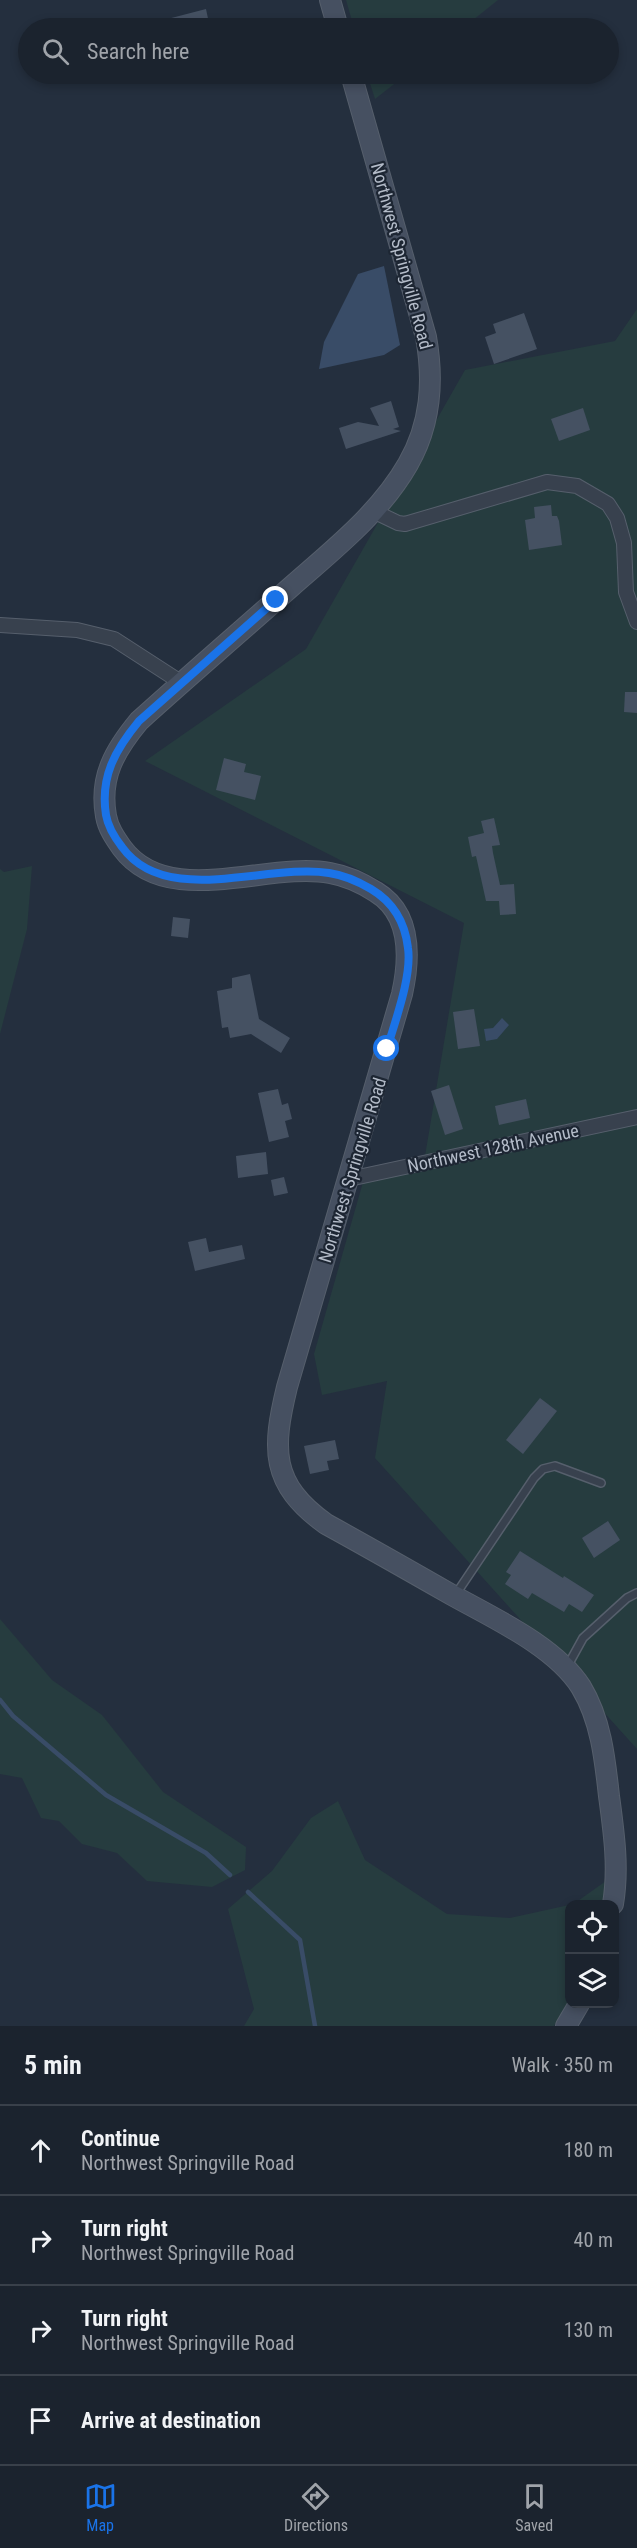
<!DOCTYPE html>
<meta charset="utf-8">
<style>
:root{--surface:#1b232e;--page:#242b36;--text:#f1f3f6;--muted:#a0a4aa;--line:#39404a;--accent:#1a73e8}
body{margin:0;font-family:"Roboto Condensed",sans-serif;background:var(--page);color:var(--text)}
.controls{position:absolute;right:18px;bottom:18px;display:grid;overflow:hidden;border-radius:12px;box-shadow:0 3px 9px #0003}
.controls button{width:54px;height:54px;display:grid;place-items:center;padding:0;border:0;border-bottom:2px solid var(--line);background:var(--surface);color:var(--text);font:30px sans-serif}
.stop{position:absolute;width:18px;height:18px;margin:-14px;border:4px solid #1a73e8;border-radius:50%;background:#fff}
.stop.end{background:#1a73e8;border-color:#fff;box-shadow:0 2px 6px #0008}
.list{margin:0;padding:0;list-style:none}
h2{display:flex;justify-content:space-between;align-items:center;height:78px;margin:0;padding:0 24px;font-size:26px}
h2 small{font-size:20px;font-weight:400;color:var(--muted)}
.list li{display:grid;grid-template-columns:39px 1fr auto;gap:18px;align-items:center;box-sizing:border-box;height:90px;padding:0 24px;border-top:2px solid var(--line)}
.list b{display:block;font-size:22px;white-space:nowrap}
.list p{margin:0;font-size:20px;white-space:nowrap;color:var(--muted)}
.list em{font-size:20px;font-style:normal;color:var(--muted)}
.icon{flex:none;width:33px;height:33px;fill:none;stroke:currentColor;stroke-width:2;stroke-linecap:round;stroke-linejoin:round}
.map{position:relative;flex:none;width:637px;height:2026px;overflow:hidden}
.search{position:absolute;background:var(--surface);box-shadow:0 3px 9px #0003;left:18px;right:18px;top:18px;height:66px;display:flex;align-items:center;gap:15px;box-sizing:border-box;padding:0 21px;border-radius:33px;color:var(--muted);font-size:22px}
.sheet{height:438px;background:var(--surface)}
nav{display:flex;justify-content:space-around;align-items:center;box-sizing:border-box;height:84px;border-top:2px solid var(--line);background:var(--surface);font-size:16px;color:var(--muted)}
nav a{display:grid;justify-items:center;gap:3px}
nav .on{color:var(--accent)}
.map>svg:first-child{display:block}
.green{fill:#263c3f}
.water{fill:#394c67}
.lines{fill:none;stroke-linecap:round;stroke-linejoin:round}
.stream{stroke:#394c67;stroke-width:4.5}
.building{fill:#455162}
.lane-casing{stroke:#565f6c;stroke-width:10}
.street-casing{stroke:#565f6c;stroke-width:16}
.secondary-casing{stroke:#565f6c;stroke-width:22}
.lane{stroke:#38414e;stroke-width:7}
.street{stroke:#38414e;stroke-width:14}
.secondary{stroke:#465061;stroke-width:20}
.route{stroke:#1a73e8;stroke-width:8}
.labels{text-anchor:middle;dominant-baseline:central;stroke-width:4.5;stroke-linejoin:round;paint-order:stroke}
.street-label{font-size:18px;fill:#b4bcc9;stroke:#1d2633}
</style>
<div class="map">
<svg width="637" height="2026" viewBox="0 0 637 2026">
<rect width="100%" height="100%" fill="#242f3e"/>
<!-- green -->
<g class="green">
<path d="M346,0h152l-35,28h-109z"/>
<path d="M367,74h40l-32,25z"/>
<path d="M637,309v1440l-262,-291 12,-77 -65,14 -8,-41 49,-172 60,-14 41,-245 -319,-162 161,-112 159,-279 150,-29z"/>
<path d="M32,866l-5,63 -27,105v-165l4,3z"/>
<path d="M0,1619l52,61 50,35 61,77 83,55 -1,23 -33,17 -65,-6 -30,-28 -35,-9 -23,-23 -18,-3 -19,-40 -22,-4z"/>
<path d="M338,1801l27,59 82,54 63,4 59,-13v95l-15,26h-310l10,-17 -26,-100 44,-38 39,-53z"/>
<path d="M606,1881l-2,23h-33l4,-1z"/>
</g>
<!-- water -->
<g class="water">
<path d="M384,266l16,79 -16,10 -65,14 5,-27 34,-68z"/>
<path d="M502,1018l7,7 -12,14 -11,2 -2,-12 9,-1z"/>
</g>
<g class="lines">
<!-- stream -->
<g class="stream">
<path d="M0,1700l13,16 93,79 100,58 24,22"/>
<path d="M248,1892l52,48 15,86"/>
</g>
</g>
<!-- building -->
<g class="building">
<path d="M206,9l4,19h-58v-5z"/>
<path d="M524,313l13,36 -43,15 -9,-27 11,-4 -3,-9z"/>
<path d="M391,401l8,26 -6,2 8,2 -55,18 -7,-21 19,-6 21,4 -9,-18z"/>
<path d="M583,408l7,22 -31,11 -8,-22z"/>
<path d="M551,505l1,11h5l2,5 3,24 -33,5 -4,-30 10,-2 -1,-11z"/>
<path d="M625,692h12v21l-13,-1z"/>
<path d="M224,758l22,6 -2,8 17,4 -6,24 -39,-10z"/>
<path d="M494,818l6,27 -8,1 1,7 7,32 14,-1 2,30 -16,1 -1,-14h-13l-10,-45 -4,1 -4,-20 16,-4 -3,-12z"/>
<path d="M173,917l17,2 -2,19 -17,-2z"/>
<path d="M250,974l9,45 31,19 -9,15 -30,-19 -21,4 -2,-11 -6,1 -5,-37 15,-3v-10z"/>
<path d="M474,1009l6,37 -22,3 -5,-37z"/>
<path d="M449,1085l14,44 -18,6 -14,-44z"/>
<path d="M278,1089l4,16 6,-2 4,16 -7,2 4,16 -20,5 -11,-49z"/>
<path d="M526,1099l4,19 -31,7 -4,-19z"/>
<path d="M266,1152l2,22 -30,4 -2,-22z"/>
<path d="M284,1177l4,16 -14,3 -3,-16z"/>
<path d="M206,1238l3,14 33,-7 3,14 -50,12 -7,-29z"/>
<path d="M540,1398l17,13 -34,43 -17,-14z"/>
<path d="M335,1440l4,19 -12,2 2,9 -19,4 -6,-28z"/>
<path d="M608,1521l12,19 -26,18 -12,-20z"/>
<path d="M520,1551l43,27 1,-2 30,19 -12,17 -13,-8 -5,8 -32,-19 -4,6 -23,-15 6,-9 -5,-3z"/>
</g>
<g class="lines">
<!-- lane casing -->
<g class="lane-casing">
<g id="lane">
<path d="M456,1594l78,-116 9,-9 12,-3 46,17"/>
<path d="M567,1667l16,-29 44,-40 10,-5"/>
</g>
</g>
<!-- street casing -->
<g class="street-casing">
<g id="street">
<path d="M373,511l25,12 7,1 142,-42 30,4 31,18 9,14 7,25 2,49 11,30"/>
<path d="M0,625l77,5 37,9 68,44"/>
<path d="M349,1179l288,-62"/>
</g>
</g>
<!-- secondary casing -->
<g class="secondary-casing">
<g id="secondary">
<path d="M330,0l8,28"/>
<path d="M351,74l75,263c8,45 5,87 -18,127 -28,49 -74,85 -116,122 -51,45 -102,89 -153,135 -24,29 -40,56 -33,95 2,12 9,22 16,32 46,62 145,13 208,25 17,3 32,10 46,19 36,22 34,66 26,102l-115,393c-15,62 -17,97 39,137 42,23 84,47 126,71 41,23 103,51 129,92 20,33 24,72 28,109 5,37 10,72 4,108"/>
<path d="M566,2026l13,-22"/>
</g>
</g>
<!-- lane -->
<use href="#lane" class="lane"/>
<!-- street -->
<use href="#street" class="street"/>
<!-- secondary -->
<use href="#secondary" class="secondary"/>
</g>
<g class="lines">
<!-- route -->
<path class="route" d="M276,600l-137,121c-24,29 -39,56 -33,94 2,12 9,23 16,32 44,61 144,16 207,26 14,2 30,9 42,16 22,13 34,33 37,59 4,29 -13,73 -21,101"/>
</g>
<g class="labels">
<!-- street labels -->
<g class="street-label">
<text transform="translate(402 256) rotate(75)">Northwest Springville Road</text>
<text transform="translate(493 1148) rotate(-12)">Northwest 128th Avenue</text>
<text transform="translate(352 1170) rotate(-73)">Northwest Springville Road</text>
</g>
</g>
</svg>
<div class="controls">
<button><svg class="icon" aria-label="locate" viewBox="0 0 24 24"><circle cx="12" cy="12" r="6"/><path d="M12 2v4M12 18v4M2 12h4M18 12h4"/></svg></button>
<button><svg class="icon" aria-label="layers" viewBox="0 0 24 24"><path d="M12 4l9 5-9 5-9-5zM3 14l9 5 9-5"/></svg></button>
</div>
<div class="stop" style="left:387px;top:1049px"></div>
<div class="stop end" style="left:276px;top:600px"></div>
<div class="search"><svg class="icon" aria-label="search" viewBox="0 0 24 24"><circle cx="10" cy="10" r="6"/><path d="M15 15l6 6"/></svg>Search here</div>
</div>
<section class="sheet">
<h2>5 min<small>Walk · 350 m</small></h2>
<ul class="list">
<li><svg class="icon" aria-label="ahead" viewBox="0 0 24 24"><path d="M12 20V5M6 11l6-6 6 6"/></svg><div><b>Continue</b><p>Northwest Springville Road</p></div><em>180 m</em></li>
<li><svg class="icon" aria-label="right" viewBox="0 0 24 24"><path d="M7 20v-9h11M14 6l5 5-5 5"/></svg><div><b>Turn right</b><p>Northwest Springville Road</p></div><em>40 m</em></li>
<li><svg class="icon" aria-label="right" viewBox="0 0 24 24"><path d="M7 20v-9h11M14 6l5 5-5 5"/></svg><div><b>Turn right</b><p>Northwest Springville Road</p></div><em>130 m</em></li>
<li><svg class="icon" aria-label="arrive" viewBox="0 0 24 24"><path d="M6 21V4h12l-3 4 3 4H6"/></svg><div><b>Arrive at destination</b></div></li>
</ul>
</section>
<nav>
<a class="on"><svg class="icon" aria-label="map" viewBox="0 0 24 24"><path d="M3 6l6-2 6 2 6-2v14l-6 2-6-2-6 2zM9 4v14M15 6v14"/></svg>Map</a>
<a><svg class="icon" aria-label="directions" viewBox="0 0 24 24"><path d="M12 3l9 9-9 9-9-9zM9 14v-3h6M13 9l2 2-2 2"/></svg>Directions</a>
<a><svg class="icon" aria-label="saved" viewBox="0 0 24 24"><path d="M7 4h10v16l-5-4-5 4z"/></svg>Saved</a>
</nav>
